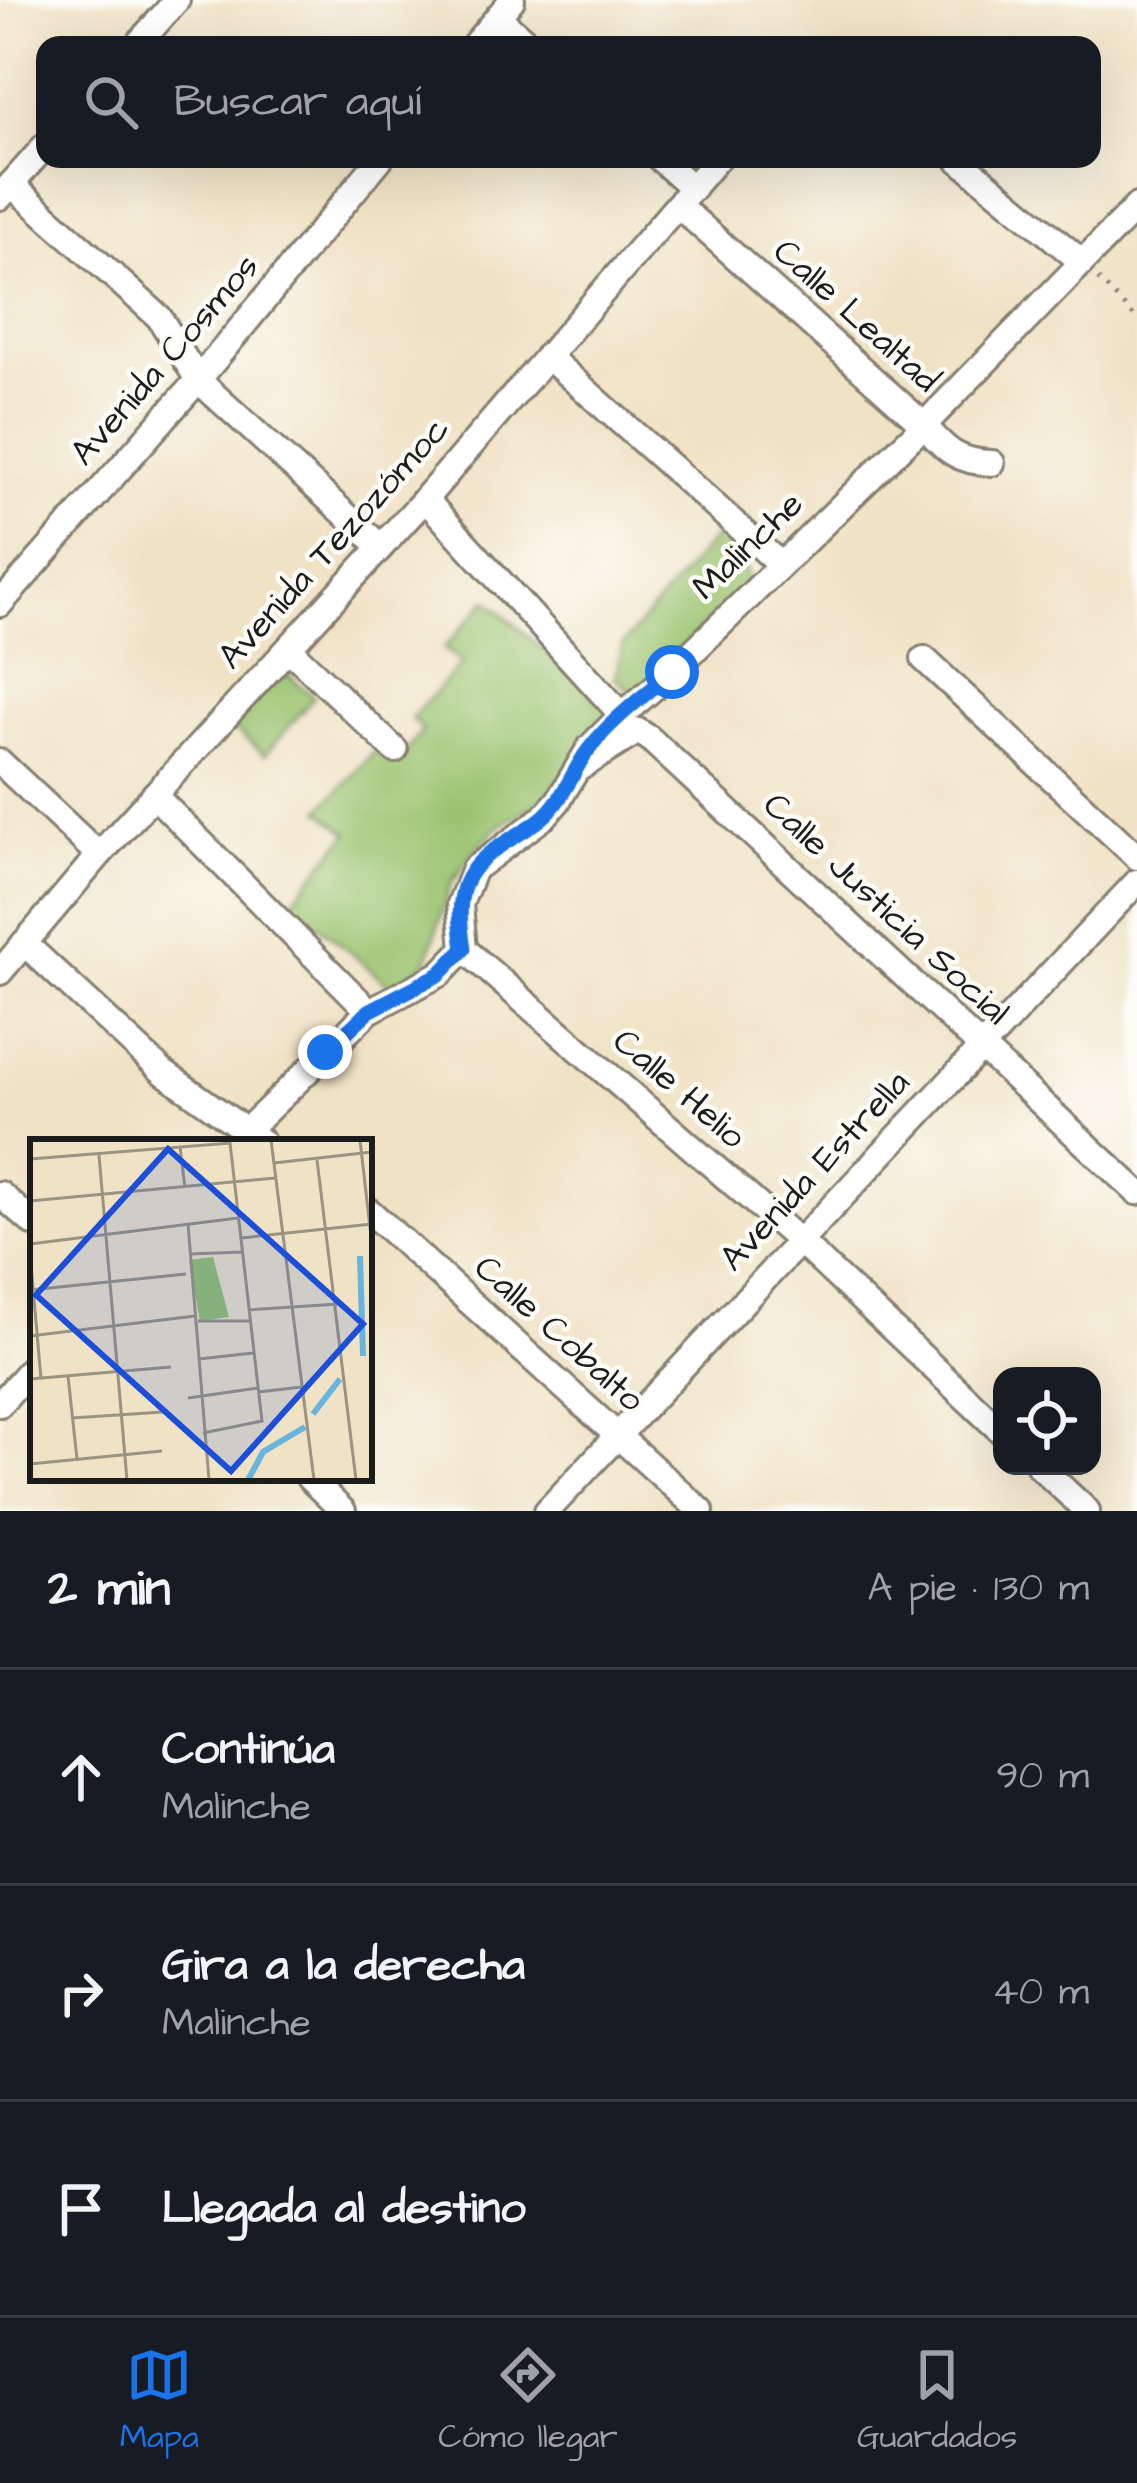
<!DOCTYPE html>
<html lang="es">
<meta charset="utf-8">
<style>
:root{--surface:#171b24;--page:#20242c;--text:#f1f3f6;--muted:#9ea1a6;--line:#363941;--accent:#1a73e8}
body{margin:0;font-family:"Architects Daughter",sans-serif;background:var(--page);color:var(--text)}
.controls{position:absolute;right:36px;bottom:36px;display:grid;overflow:hidden;border-radius:24px;box-shadow:0 12px 48px #0002}
.controls button{width:108px;height:108px;display:grid;place-items:center;padding:0;border:0;border-bottom:3px solid var(--line);background:var(--surface);color:var(--text);font:60px sans-serif}
.stop{position:absolute;width:36px;height:36px;margin:-27px;border:9px solid #1a73e8;border-radius:50%;background:#fff}
.stop.end{background:#1a73e8;border-color:#fff;box-shadow:0 3px 12px #0008}
.list{margin:0;padding:0;list-style:none}
h2{display:flex;justify-content:space-between;align-items:center;height:156px;margin:0;padding:0 48px;font-size:51px}
h2 small{font-size:39px;font-weight:400;color:var(--muted)}
.list li{display:grid;grid-template-columns:78px 1fr auto;gap:36px;align-items:center;box-sizing:border-box;height:216px;padding:0 48px;border-top:3px solid var(--line)}
.list b{display:block;font-size:45px;white-space:nowrap}
.list p{margin:0;font-size:39px;white-space:nowrap;color:var(--muted)}
.list em{font-size:39px;font-style:normal;color:var(--muted)}
.icon{flex:none;width:66px;height:66px;fill:none;stroke:currentColor;stroke-width:2;stroke-linecap:round;stroke-linejoin:round}
.map{position:relative;flex:none;width:1137px;height:1511px;overflow:hidden}
.search{position:absolute;background:var(--surface);box-shadow:0 12px 48px #0002;left:36px;right:36px;top:36px;height:132px;display:flex;align-items:center;gap:30px;box-sizing:border-box;padding:0 42px;border-radius:24px;color:var(--muted);font-size:45px}
.sheet{height:804px;background:var(--surface)}
nav{display:flex;justify-content:space-around;align-items:center;box-sizing:border-box;height:168px;border-top:3px solid var(--line);background:var(--surface);font-size:33px;color:var(--muted)}
nav a{display:grid;justify-items:center;gap:6px}
nav .on{color:var(--accent)}
.map>svg:first-child{display:block}
.green{fill:#9ac26d;stroke:#5b6f44;stroke-width:3}
.lines{fill:none;stroke-linecap:round;stroke-linejoin:round}
.minor-casing{stroke:#867f70;stroke-width:30}
.path{stroke:#867f70;stroke-width:4.5;stroke-dasharray:3 9;stroke-linecap:butt}
.minor{stroke:#fff;stroke-width:24}
.route{stroke:#1a73e8;stroke-width:15}
.labels{text-anchor:middle;dominant-baseline:central;stroke-width:9;stroke-linejoin:round;paint-order:stroke}
.street-label{font-size:36px;fill:#1c1c1c;stroke:#fdfcf7}
.inset-river{fill:none;stroke:#65b5e0;stroke-width:6}
.inset-road{fill:none;stroke:#9b9381;stroke-width:3}
.view{fill:#1d4ed8;fill-opacity:0.15;stroke:#1d4ed8;stroke-width:6}
.inset-edge{fill:none;stroke:#1c1c1c;stroke-width:6}
</style>
<div class="map">
<svg width="1137" height="1511" viewBox="0 0 1137 1511">
<rect width="100%" height="100%" fill="#fdfcf7"/>
<filter id="ink" filterUnits="userSpaceOnUse"><feTurbulence type="fractalNoise" baseFrequency=".00833" numOctaves="2"/><feDisplacementMap in="SourceGraphic" scale="24" xChannelSelector="R" yChannelSelector="G"/><feConvolveMatrix kernelMatrix="1 2 1 2 8 2 1 2 1" color-interpolation-filters="sRGB"/></filter>
<filter id="wash" filterUnits="userSpaceOnUse"><feTurbulence type="fractalNoise" baseFrequency=".004" numOctaves="4" result="noise"/><feDisplacementMap in="SourceGraphic" scale="48" xChannelSelector="R" yChannelSelector="G"/><feGaussianBlur stdDeviation="2.7" result="paint"/><feColorMatrix in="noise" values="0 0 0 0 0 0 0 0 0 0 0 0 0 0 0 0 0 1.4 0 .05"/><feComposite in="paint" operator="in"/></filter>
<g filter="url(#wash)">
<rect width="100%" height="100%" fill="#f0e2c5"/>
<!-- green -->
<g class="green">
<path d="M719,532l25,31 5,21 -114,112 -20,-19 8,-33z"/>
<path d="M487,600l126,111 -66,86 -49,30 -23,23 -24,33 -23,76 -31,33 -106,-90 58,-69 -29,-23 60,-64 21,13 22,-29 -12,-11 51,-56 -18,-15z"/>
<path d="M275,664l39,33 -49,58 -39,-33z"/>
</g>
</g>
<g filter="url(#ink)">
<g class="lines">
<!-- minor casing -->
<g class="minor-casing">
<g id="minor">
<path d="M498,17l32,28"/>
<path d="M137,45l40,-45"/>
<path d="M474,45l38,-45"/>
<path d="M660,159l33,29"/>
<path d="M958,159l124,103"/>
<path d="M11,184l148,133 39,63 183,167"/>
<path d="M0,197l45,-51"/>
<path d="M679,206l245,219c22,26 34,37 68,38"/>
<path d="M547,356l234,209"/>
<path d="M425,499l197,216"/>
<path d="M0,604l198,-224 182,-221"/>
<path d="M289,649l106,101"/>
<path d="M924,659l213,198"/>
<path d="M0,762l99,93"/>
<path d="M581,767l57,-36 11,7 488,454"/>
<path d="M154,795l215,216"/>
<path d="M24,943l139,129 99,70"/>
<path d="M464,949l-4,-45 14,-35 70,-52 14,-16 32,-54 32,-32 50,-43 252,-247 213,-219"/>
<path d="M464,949l334,291 204,192"/>
<path d="M0,972l99,-117 326,-356 292,-340"/>
<path d="M245,1132l124,-121 71,-37 24,-25"/>
<path d="M0,1194l33,29"/>
<path d="M369,1211l332,300"/>
<path d="M0,1404l33,-38"/>
<path d="M1039,1466l48,45"/>
<path d="M309,1478l34,33"/>
<path d="M547,1511l590,-629"/>
</g>
</g>
<!-- path -->
<path class="path" d="M1098,279l39,40"/>
<!-- minor -->
<use href="#minor" class="minor"/>
</g>
</g>
<g class="lines" filter="url(#ink)">
<!-- route -->
<path class="route" d="M325,1052l44,-41 71,-37 24,-25c-3,-21 -7,-44 1,-65 13,-33 52,-45 77,-66 22,-18 30,-47 47,-69 23,-30 55,-53 83,-77"/>
</g>
<g class="labels">
<!-- street labels -->
<g class="street-label">
<text transform="translate(856 316) rotate(42)">Calle Lealtad</text>
<text transform="translate(165 360) rotate(-49)">Avenida Cosmos</text>
<text transform="translate(334 543) rotate(-48)">Avenida Tezozómoc</text>
<text transform="translate(748 546) rotate(-44)">Malinche</text>
<text transform="translate(886 909) rotate(43)">Calle Justicia Social</text>
<text transform="translate(679 1089) rotate(41)">Calle Helio</text>
<text transform="translate(815 1171) rotate(-47)">Avenida Estrella</text>
<text transform="translate(559 1334) rotate(42)">Calle Cobalto</text>
</g>
</g>
<!-- overview -->
<g transform="translate(30 1139)">
<rect width="342" height="342" fill="#f0e2c5"/>
<path d="M183,118l16,60 -29,4 -11,-61z" fill="#9ac26d"/>
<path class="inset-river" d="M330,117l3,100M283,275l27,-35M218,341l15,-28 42,-25"/>
<path class="inset-road" d="M241,1l43,340M330,1l12,105M150,8l5,41M69,16l28,325M0,20l200,-16 32,278 -59,12M287,21l39,320M244,24l98,-11M0,62l245,-23M158,85l21,256M211,99l131,-14M0,105l208,-26M0,114l11,126M160,115l52,-2M0,151l156,-16M218,171l90,-6M168,182h51M0,197l165,-20M169,220l54,-6M38,237l9,83M0,240l141,-12M228,253l44,-5M158,259l69,-10M42,279l91,-6M0,325l132,-13"/>
<path class="view" d="M138,10l195,175 -132,147 -195,-176z"/>
<rect width="342" height="342" class="inset-edge"/>
</g>
</svg>
<div class="controls">
<button><svg class="icon" aria-label="locate" viewBox="0 0 24 24"><circle cx="12" cy="12" r="6"/><path d="M12 2v4M12 18v4M2 12h4M18 12h4"/></svg></button>
</div>
<div class="stop" style="left:672px;top:672px"></div>
<div class="stop end" style="left:325px;top:1052px"></div>
<div class="search"><svg class="icon" aria-label="search" viewBox="0 0 24 24"><circle cx="10" cy="10" r="6"/><path d="M15 15l6 6"/></svg>Buscar aquí</div>
</div>
<section class="sheet">
<h2>2 min<small>A pie · 130 m</small></h2>
<ul class="list">
<li><svg class="icon" aria-label="ahead" viewBox="0 0 24 24"><path d="M12 20V5M6 11l6-6 6 6"/></svg><div><b>Continúa</b><p>Malinche</p></div><em>90 m</em></li>
<li><svg class="icon" aria-label="right" viewBox="0 0 24 24"><path d="M7 20v-9h11M14 6l5 5-5 5"/></svg><div><b>Gira a la derecha</b><p>Malinche</p></div><em>40 m</em></li>
<li><svg class="icon" aria-label="arrive" viewBox="0 0 24 24"><path d="M6 21V4h12l-3 4 3 4H6"/></svg><div><b>Llegada al destino</b></div></li>
</ul>
</section>
<nav>
<a class="on"><svg class="icon" aria-label="map" viewBox="0 0 24 24"><path d="M3 6l6-2 6 2 6-2v14l-6 2-6-2-6 2zM9 4v14M15 6v14"/></svg>Mapa</a>
<a><svg class="icon" aria-label="directions" viewBox="0 0 24 24"><path d="M12 3l9 9-9 9-9-9zM9 14v-3h6M13 9l2 2-2 2"/></svg>Cómo llegar</a>
<a><svg class="icon" aria-label="saved" viewBox="0 0 24 24"><path d="M7 4h10v16l-5-4-5 4z"/></svg>Guardados</a>
</nav>
